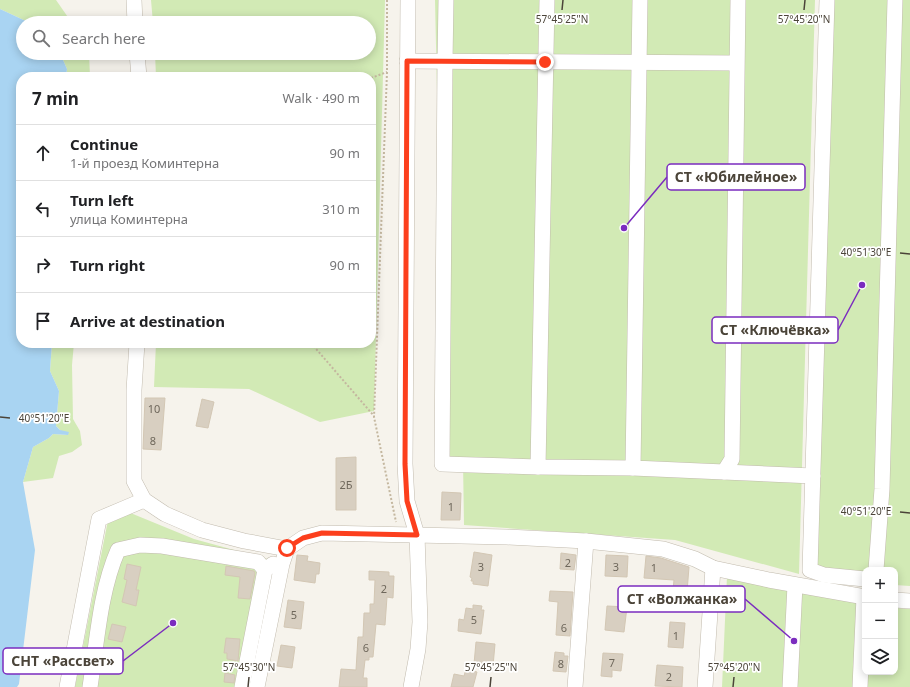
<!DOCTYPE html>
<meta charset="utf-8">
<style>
:root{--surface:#fff;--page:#f2f2f2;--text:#202124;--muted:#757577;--line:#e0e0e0}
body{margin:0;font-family:"Noto Sans",sans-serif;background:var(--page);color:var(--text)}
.controls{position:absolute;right:12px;bottom:12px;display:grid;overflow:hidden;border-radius:8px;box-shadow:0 2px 10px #0003}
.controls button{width:36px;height:36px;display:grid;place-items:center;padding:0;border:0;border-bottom:1px solid var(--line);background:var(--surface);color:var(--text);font:20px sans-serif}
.stop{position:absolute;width:12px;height:12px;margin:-9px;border:3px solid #fc3f1d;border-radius:50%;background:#fff}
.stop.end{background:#fc3f1d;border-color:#fff;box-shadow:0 1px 4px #0008}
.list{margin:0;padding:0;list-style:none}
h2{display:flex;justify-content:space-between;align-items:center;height:52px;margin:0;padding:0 16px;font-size:17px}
h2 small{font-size:13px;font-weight:400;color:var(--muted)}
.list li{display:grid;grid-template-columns:26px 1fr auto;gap:12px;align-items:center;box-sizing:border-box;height:56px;padding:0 16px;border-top:1px solid var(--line)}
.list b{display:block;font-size:15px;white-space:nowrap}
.list p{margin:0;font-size:13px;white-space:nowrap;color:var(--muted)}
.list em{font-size:13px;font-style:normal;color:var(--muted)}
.icon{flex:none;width:22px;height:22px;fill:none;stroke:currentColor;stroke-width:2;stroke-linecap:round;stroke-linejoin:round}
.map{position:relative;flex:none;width:910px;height:687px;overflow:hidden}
.search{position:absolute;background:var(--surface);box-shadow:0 2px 10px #0003;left:16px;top:16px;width:360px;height:44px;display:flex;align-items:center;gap:10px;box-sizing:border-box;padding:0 14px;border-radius:22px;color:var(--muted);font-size:15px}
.panel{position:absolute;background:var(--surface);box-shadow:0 2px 10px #0003;left:16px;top:72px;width:360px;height:276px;border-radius:16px}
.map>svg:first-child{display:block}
.green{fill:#d2eab5}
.water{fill:#a9d4f2}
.building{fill:#d8cfc1;stroke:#d3c7b4}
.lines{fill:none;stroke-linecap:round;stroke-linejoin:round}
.minor-casing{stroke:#c2bbae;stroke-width:16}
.path{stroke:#c4b79f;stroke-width:2;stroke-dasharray:2 2;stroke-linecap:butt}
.minor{stroke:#fff;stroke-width:15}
.route{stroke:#fc3f1d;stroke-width:5}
.ticks{fill:none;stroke:#4b4439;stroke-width:1.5}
.labels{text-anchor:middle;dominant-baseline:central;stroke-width:3.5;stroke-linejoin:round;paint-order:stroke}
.number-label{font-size:11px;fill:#6e675b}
.ticks-label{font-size:10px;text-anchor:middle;fill:#4b4439;stroke:#fff;stroke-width:3.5;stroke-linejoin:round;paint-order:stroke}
.leader{fill:none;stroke:#7b2cbf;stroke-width:1.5}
.callout-dot{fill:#7b2cbf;stroke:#fff;stroke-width:1.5}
.callout{fill:#fff;stroke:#7b2cbf;stroke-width:1.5}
.callout-label{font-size:14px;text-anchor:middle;font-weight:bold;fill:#4b4439}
</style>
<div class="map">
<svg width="910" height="687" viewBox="0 0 910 687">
<rect width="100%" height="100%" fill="#f6f3ec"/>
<!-- green -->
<g class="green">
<path d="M0,0h56l16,23h-42l-30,-14z"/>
<path d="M151,0h234l-11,411 -54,11 -71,-33 -95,-2 2,-44h215v-266h-215l-1,-24h214v-30h-216z"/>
<path d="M435,0h380l-16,574 -124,-34 -211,-15 -1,-64 -18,-6z"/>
<path d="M822,0h88v586l-15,-1v-15h-30v12l-58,-5z"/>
<path d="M60,53h29l1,24h-24l1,-8z"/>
<path d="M52,343h22l-2,22 1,54 7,12 2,14 -10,7 -13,4 -6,22 -30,4 10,-35 16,-9 4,-4 15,1 -8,-5 -4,-4 3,-35 -9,-20z"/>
<path d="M111,505l83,34 77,21 -24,127h-172z"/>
<path d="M727,576l138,29v67h30v-64l15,1v78h-188z"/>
</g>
<!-- water -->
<path class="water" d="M0,9l30,14h-7v30h37l7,16 -1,8h-45v266h31l-2,28 9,20 -3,35 4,4 9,2 -1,3 -15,-1 -4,4 -16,9 -10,35 12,68 -16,134 -2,3h-17z"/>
<!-- building -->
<g class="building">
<path d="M145,398h20l-4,52 -18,-1z"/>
<path d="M202,399l12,3 -6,26 -12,-2z"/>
<path d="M356,457v53h-20v-52z"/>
<path d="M442,492l19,1 -1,27h-19z"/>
<path d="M474,552l18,3 -4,31 -15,-2v-3h-2l1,-3 -2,-1z"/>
<path d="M561,553l15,2 -2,15 -14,-1z"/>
<path d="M297,555l11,1 -1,5 13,2 -1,11h-3l-1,9 -21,-3z"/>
<path d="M606,555l22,1 -1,21 -22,-1z"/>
<path d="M646,556l15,2 28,9 -2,25 -14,-2 1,-10 -30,-2z"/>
<path d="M127,564l14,3 -5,23h3l-3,16 -14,-4 5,-22 -3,-1z"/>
<path d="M226,566l28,5 1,2 -5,26 -12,-1 2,-21 -15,-2z"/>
<path d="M369,571l20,1v4h5l-1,22 -6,-1 -2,28 -9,-1 -3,33h-4v3h-4l-2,18h4v9h-28l2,-18 15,1 2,-33h5l1,-24h6v-9h4l1,-24h-6z"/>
<path d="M550,591l23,1 -3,44 -14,-1 2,-33 -9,-1z"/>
<path d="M288,600l16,2 -3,27 -17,-2z"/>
<path d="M473,605l9,1 -1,4h3l-3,24 -23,-3 1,-12 5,1 2,-12 7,1z"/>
<path d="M607,606l20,1 -3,25 -19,-2z"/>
<path d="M670,622l15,1 -2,25 -15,-1z"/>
<path d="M112,624l14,3 -4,15 -14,-3z"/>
<path d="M226,638l14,1 -2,22 -11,-2v-6h-3z"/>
<path d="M476,642l19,2 -2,22 -19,-2z"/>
<path d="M281,645l14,2 -3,21 -15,-2z"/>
<path d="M555,652l9,1v3h4l-2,16 -13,-1z"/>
<path d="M603,653l20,1 -2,17 -9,-1v7l-11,-1z"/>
<path d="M111,656l14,3 -3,15 -14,-3z"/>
<path d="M657,665l26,2 -1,20 -27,-1z"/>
<path d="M466,669l11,3 -4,15h-22l3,-13 10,2z"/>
<path d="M225,673l10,2 -1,8 -10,-1z"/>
</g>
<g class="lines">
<!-- minor casing -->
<g class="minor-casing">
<g id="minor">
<path d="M134,0l1,23"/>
<path d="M408,0l-3,464 2,37 10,34 3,87 -2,27 -7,38"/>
<path d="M446,0l-1,61 -3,403 96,3"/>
<path d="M547,0l-9,467 95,1"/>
<path d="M640,0l-7,468 91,4 8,-13 6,-459"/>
<path d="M827,0l-17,570 14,5 41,4"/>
<path d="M137,53l2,24"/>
<path d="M407,61l329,2"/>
<path d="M137,343l-3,47v91l10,19 21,14 37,16 42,11 43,8"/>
<path d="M724,472l89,4"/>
<path d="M876,570l6,-81 13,-489"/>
<path d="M895,600l15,1"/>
<path d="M67,687l32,-168 45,-19"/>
<path d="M90,687c7,-45 10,-96 28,-137l22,-5 22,1 96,16 7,8"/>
<path d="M242,687l23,-117 8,-6"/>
<path d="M257,687l25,-123 5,-15 16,-11 19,-5 185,4 79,4 77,8 32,10 18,9 56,12 96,17"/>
<path d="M575,687l11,-146"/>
<path d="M705,687l8,-119"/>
<path d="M790,687l5,-102"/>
<path d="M860,687l4,-90"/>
</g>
</g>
<!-- path -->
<g class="path">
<path d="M387,0v72l-13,345 22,105"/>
<path d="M371,78l16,-6"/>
<path d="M311,343l63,73"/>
</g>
<!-- minor -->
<use href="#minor" class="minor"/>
</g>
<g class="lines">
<!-- route -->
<path class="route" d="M287,548l16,-10 19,-5 95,2 -10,-34 -2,-37 2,-403 138,1"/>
</g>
<!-- ticks -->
<path class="ticks" d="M562,10l1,-10M804,10l1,-10M900,253l10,1M0,417l10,1M900,512l10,1M248,687l1,-10M490,687l1,-10M733,687l1,-10"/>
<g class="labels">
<!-- number labels -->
<g class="number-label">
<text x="154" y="408">10</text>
<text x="153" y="440">8</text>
<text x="346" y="484">2Б</text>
<text x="451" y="506">1</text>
<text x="568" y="562">2</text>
<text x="481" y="566">3</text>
<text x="616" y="566">3</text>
<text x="654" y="567">1</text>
<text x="384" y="588">2</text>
<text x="294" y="614">5</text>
<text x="474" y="619">5</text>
<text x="564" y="627">6</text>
<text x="676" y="635">1</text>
<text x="366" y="647">6</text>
<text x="612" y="662">7</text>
<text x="561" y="663">8</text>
<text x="669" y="676">2</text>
</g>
</g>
<g class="ticks-label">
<text x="562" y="23">57°45'25"N</text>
<text x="804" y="23">57°45'20"N</text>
<text x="866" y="256">40°51'30"E</text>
<text x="44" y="422">40°51'20"E</text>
<text x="866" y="515">40°51'20"E</text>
<text x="249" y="671">57°45'30"N</text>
<text x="491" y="671">57°45'25"N</text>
<text x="734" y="671">57°45'20"N</text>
</g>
<!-- callouts -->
<path class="leader" d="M624 228L667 177M862 285L838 330M794 641L745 599M173 623L123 661"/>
<g class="callout-dot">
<circle cx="624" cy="228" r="4"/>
<circle cx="862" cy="285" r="4"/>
<circle cx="794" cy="641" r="4"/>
<circle cx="173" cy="623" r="4"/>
</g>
<g class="callout">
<rect x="667" y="164" width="138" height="26" rx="4"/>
<rect x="712" y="317" width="126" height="26" rx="4"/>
<rect x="618" y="586" width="127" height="26" rx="4"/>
<rect x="3" y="648" width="120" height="26" rx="4"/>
</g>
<g class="callout-label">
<text x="736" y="182">СТ «Юбилейное»</text>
<text x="775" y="335">СТ «Ключёвка»</text>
<text x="682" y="604">СТ «Волжанка»</text>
<text x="63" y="666">СНТ «Рассвет»</text>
</g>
</svg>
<div class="controls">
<button>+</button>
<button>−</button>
<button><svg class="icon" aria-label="layers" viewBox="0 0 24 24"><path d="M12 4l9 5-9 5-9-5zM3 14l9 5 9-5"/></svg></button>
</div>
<div class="stop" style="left:287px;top:548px"></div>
<div class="stop end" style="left:545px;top:62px"></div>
<div class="search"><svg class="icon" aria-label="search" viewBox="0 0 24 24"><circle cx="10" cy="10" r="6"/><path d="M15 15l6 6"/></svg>Search here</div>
<section class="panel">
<h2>7 min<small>Walk · 490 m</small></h2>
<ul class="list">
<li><svg class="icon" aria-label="ahead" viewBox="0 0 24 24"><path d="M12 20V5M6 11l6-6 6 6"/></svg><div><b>Continue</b><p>1-й проезд Коминтерна</p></div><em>90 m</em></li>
<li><svg class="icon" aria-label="left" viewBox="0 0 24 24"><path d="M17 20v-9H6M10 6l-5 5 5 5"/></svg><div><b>Turn left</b><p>улица Коминтерна</p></div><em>310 m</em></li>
<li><svg class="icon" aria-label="right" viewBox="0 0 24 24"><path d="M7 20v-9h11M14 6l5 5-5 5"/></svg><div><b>Turn right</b></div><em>90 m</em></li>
<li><svg class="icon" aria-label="arrive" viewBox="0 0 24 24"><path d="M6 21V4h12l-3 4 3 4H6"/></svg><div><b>Arrive at destination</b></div></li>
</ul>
</section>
</div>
